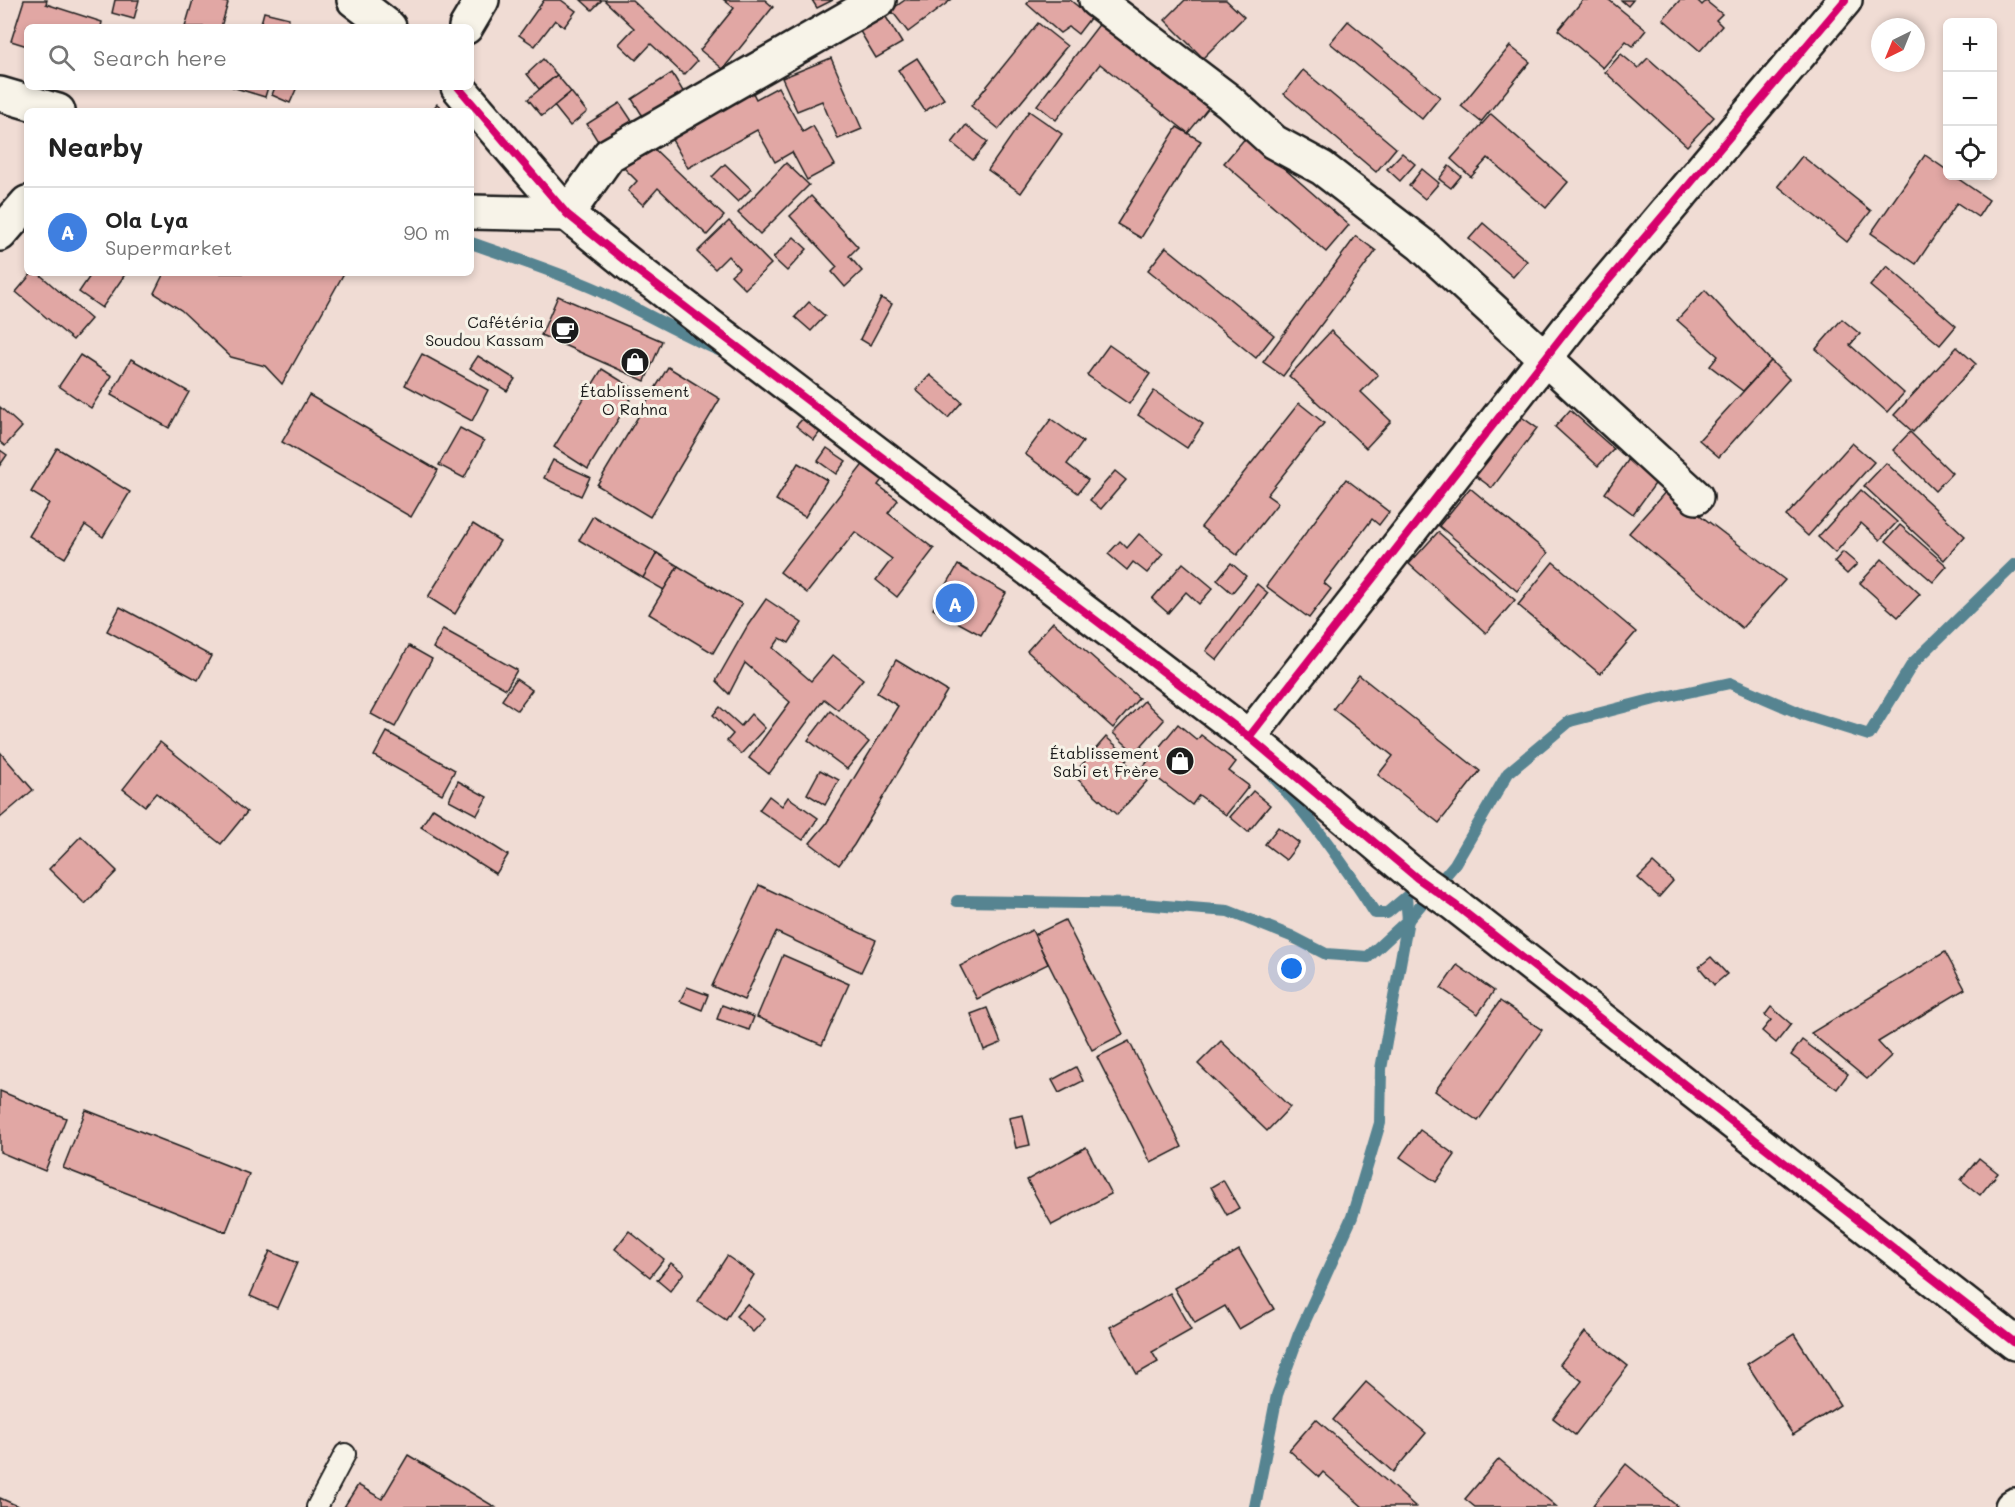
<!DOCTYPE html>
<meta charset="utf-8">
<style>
:root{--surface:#fff;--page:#f2f2f2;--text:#222;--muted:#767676;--line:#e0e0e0;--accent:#1c1c1c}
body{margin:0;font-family:Mali,sans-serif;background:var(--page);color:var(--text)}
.controls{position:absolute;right:18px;top:18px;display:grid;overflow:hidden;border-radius:9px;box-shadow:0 3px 9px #0003}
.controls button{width:54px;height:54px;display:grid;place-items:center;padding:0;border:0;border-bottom:2px solid var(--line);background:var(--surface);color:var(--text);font:30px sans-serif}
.compass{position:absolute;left:1871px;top:18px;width:54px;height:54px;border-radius:50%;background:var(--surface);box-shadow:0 3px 9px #0003;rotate:223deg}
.you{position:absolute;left:1292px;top:969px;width:21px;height:21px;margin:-15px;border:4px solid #fff;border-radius:50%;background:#1a73e8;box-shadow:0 0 0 9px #1a73e833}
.badge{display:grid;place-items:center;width:39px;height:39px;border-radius:50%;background:var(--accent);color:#fff;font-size:20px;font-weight:700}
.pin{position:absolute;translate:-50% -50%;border:3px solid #fff;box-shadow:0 2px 6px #0006}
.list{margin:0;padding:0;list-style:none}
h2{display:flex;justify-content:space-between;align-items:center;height:78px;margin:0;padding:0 24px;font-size:26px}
h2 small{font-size:20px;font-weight:400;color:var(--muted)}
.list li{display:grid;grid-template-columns:39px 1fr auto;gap:18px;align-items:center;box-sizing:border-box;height:90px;padding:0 24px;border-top:2px solid var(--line)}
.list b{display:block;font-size:22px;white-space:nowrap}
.list p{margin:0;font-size:20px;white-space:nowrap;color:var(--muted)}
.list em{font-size:20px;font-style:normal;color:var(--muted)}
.icon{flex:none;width:33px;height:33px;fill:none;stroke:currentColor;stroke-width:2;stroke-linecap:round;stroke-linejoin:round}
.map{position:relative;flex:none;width:2015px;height:1507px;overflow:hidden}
.search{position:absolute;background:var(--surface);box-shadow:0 3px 9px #0003;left:24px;top:24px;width:450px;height:66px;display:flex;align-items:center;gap:15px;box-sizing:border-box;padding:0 21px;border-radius:9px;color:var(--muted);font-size:22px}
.panel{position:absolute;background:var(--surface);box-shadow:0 3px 9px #0003;left:24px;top:108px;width:450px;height:168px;border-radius:9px}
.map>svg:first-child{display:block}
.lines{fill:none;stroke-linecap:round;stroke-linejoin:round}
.stream{stroke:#578491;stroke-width:12}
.building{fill:#e1a7a4;stroke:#1c1c1c;stroke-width:1.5}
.service-casing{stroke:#1c1c1c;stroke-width:24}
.minor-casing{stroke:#1c1c1c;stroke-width:38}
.trunk-casing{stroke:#1c1c1c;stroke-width:38}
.service{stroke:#f7f3e8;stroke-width:20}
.minor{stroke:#f7f3e8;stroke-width:33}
.trunk{stroke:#f7f3e8;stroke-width:33}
.cycleway-casing{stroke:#f7f3e8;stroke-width:11}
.cycleway{stroke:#d6006c;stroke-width:8}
.labels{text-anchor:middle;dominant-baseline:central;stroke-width:6;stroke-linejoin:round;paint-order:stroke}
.poi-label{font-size:16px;fill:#1c1c1c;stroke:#f7f3e8;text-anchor:end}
</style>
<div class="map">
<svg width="2015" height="1507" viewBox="0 0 2015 1507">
<rect width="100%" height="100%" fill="#f0dcd4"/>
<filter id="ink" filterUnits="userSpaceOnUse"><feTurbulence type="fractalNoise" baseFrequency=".0167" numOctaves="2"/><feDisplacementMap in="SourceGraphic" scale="12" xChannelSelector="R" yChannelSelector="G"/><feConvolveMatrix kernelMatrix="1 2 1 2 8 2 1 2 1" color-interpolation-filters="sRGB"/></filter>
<g filter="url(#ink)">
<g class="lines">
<!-- stream -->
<g class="stream">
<path d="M471,243c43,15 87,29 129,48 41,20 81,43 123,61"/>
<path d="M957,901l184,3 87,7 63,25 35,18 42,3 40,-37 47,-56 53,-91 62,-52 81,-21 79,-17 72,31 67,21 44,-72 102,-99"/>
<path d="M1255,1507l22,-112 22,-61 53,-117 28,-94 1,-54 27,-149 -2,-23 -19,16h-12c-31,-49 -65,-96 -104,-139"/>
</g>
</g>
<!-- building -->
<g class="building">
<path d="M24,0h23l-1,4 56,18 -1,5h-74v19l-16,-5z"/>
<path d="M115,0h24l-5,19 -22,-6z"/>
<path d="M193,0h25l10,3 -7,24h-36z"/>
<path d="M544,0h17l15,11 -12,16 -9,-7 -20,26 -16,-11z"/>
<path d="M581,0h21l-10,10z"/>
<path d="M604,0h28l65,61 -13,14 -33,-31 -15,16 -17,-16 15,-16z"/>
<path d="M724,0h41l8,7 -50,62 -23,-19 34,-42z"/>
<path d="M812,0h21l-16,8z"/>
<path d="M905,0h46l-43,32 -17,-22z"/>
<path d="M1030,0h40l21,17 -13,17 -9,-7 -9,6 -33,-29z"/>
<path d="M1185,0h41l18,17 -41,41 -38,-38z"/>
<path d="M1583,0h26l37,30 -13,16 -7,-5 -23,27 -45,-38z"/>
<path d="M1621,0h12l-5,6z"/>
<path d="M1680,0h17l5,5 4,-4 16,13 -6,6 6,6 -22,25 -37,-32z"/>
<path d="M881,9l21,34 -26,15 -21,-35z"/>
<path d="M264,12l25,6 -2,9h-27z"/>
<path d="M1348,21l92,76 -18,22 -92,-76z"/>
<path d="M1101,22l108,85 -21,26 -88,-69 -44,56 -19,-15z"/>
<path d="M1038,23l29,23 -68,83 -28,-23z"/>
<path d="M1510,46l20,16 -49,60 -20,-16z"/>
<path d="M1621,54l17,14 10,-10 66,59 -27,29 -82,-74z"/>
<path d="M831,58l31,71 -24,10 -16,-38 -25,10 -15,-33z"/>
<path d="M917,58l27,41 -19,12 -27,-41z"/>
<path d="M543,59l14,16 -18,14 -12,-15z"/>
<path d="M1303,70l93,78 -20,24 -92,-78z"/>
<path d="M672,73l12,20 -40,25 -12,-19z"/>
<path d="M557,75l14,17 -29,24 -14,-17z"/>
<path d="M232,87h36l-3,10z"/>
<path d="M275,87h22l-7,16 -18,-8z"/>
<path d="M778,87l25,45 10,-6 22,39 -28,15 -15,-28 -17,10 -18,-32 -69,38 -18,-32 82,-45 4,8z"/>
<path d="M571,92l16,20 -17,14 -16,-20z"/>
<path d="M620,103l12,18 -33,22 -12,-19z"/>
<path d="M437,104l8,7h-14z"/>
<path d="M1029,111l33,23 -41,59 -33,-23z"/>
<path d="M1491,114l77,68 -22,26 -58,-50 -17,19 -20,-18z"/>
<path d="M966,125l22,17 -15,18 -21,-17z"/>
<path d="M1177,127l24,14 -60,97 -24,-14z"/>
<path d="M1247,136l102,89 -23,27 -102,-89z"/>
<path d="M647,142l77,74 -17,19 -49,-47 -15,17 -15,-14 9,-10 -14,-14z"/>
<path d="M1402,153l13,11 -15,17 -13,-12z"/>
<path d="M1925,155l23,16v5h6l35,24 -11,17 -21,-14 -41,61 -45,-31z"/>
<path d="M1802,156l69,55 -24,31 -69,-56z"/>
<path d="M786,163l23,22 -49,49 -22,-21z"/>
<path d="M725,164l26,25 -13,13 -26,-25z"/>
<path d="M1449,166l12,10 -10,12 -12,-9z"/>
<path d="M1422,169l17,14 -14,16 -16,-13z"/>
<path d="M811,196l47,51 -9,9 13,15 -17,16 -13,-15 5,-5 -47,-51z"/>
<path d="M729,221l42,43 -26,25 -14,-14 8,-7 -11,-12 -13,13 -18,-17z"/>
<path d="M1483,223l44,38 -14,16 -44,-38z"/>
<path d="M1356,236l20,15 -93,125 -20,-14z"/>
<path d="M794,237l13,12 -20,22 -14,-13z"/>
<path d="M1166,247l108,88 -18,23 -108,-88z"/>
<path d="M1887,266l69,60 -16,19 -70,-59z"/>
<path d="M32,273h6l53,46 -18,21 -57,-48z"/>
<path d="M92,273h34l-24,35 -23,-16z"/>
<path d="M164,273h180l-62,111 -17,-18 -34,-9 -50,-47 -27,-17z"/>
<path d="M1705,290l66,71 -28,30 -33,-25 8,-10 -41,-36z"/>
<path d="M558,296l104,45 -17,40 -104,-46z"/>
<path d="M881,298l11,6 -22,41 -10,-6z"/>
<path d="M809,302l16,14 -14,15 -16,-14z"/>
<path d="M1842,319l18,15 -10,11 54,48 -17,19 -71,-63z"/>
<path d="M1331,331l47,44 -17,17 30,29 -25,27 -77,-72z"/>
<path d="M1109,345l41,29 -21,30 -42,-29z"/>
<path d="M1957,347l19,17 -63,68 -19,-17z"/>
<path d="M422,354l66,36 -16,31 -67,-36z"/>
<path d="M80,355l32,21 -21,32 -32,-22z"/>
<path d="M478,356l37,23 -8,12 -37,-23z"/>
<path d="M131,359l58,33 -20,36 -58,-33z"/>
<path d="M1771,361l18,18 -70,78 -20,-17z"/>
<path d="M668,367l52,32 -70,118 -53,-32z"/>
<path d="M602,369l34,21 -48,79 -34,-22z"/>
<path d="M930,375l32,27 -14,16 -32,-28z"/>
<path d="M1154,391l49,33 -16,24 -49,-33z"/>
<path d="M309,395l129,75 -27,47 -129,-75z"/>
<path d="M1299,403l25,20 -57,72 11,8 -41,52 -36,-28z"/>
<path d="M0,407l22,20 -17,19 -5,-4z"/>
<path d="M1570,410l44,39 -16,17 -43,-39z"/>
<path d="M1516,413l21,15 -45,60 -20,-15z"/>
<path d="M806,415l17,13 -9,12 -18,-14z"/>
<path d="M1051,419l32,23 -16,22 21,16 -10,13 -53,-39z"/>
<path d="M460,428l24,13 -20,37 -25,-13z"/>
<path d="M1910,432l42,41 -17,18 -42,-41z"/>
<path d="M1852,443l22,19 -66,74 -22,-20z"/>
<path d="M57,448l73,44 -27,45 -18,-12 -20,33 -36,-22 20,-33 -18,-11z"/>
<path d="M827,448l19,13 -10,13 -18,-13z"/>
<path d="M0,450l7,5 -7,10z"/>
<path d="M1631,456l29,21 -27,37 -28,-21z"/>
<path d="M868,458l19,15 -9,12 20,15 -10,13 46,36 -37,48 -21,-17 16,-21 -37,-27 -48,61 -27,-21z"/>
<path d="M553,460l37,17 -9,19 -37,-18z"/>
<path d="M798,463l29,17 -22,37 -29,-17z"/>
<path d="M1886,463l79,73 -21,24 -80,-74z"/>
<path d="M1115,471l11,9 -25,29 -11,-9z"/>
<path d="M1346,479l43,33 -10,13 -7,-6 -48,64 7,6 -22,29 -43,-32z"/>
<path d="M1470,488l78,65 -31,38 -78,-65z"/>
<path d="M1667,490l118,90 -43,48 -113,-95z"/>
<path d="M1861,490l36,32 -17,18 -19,-17 -26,30 -17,-16z"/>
<path d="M593,516l64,37 -14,25 -64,-38z"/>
<path d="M473,524l27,17 -45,73 -27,-17z"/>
<path d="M1900,525l47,41 -14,16 -47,-41z"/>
<path d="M1438,532l77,68 -29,33 -77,-69z"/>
<path d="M1139,534l24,20 -16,19 -14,-11 -6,8 -19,-16 12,-13 7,7z"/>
<path d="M1843,552l14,12 -10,10 -13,-12z"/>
<path d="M657,553l21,13 -14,24 -21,-12z"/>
<path d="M1882,559l38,35 -22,23 -38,-34z"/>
<path d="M1553,562l83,70 -36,42 -82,-69z"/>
<path d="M1183,563l30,25 -14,16 -13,-12 -18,21 -16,-14z"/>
<path d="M1231,563l15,13 -14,17 -15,-13z"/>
<path d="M958,565l48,28 -25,42 -48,-26z"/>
<path d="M678,566l64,38 -29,49 -64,-39z"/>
<path d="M1257,584l11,9 -51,67 -11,-9z"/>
<path d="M766,599l36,24 -13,20 -9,-5 -7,10 38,33 22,-26 30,24 -25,31 -14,-11 -55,75 -20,-16 41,-56 -45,-39 -16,31 -13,-13 32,-56z"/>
<path d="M120,607l91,49 -13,24 -91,-49z"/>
<path d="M1053,622l86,76 -26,30 -86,-77z"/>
<path d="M443,629l74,41 -11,19 -73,-41z"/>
<path d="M409,646l23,13 -37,68 -24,-13z"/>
<path d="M896,660l51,31 -93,154 -15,20 -29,-22 16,-19 72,-118 -21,-13z"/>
<path d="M1359,675l121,96 -41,52 -61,-48 15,-19 -60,-47z"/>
<path d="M516,679l16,11 -15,20 -15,-10z"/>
<path d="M1144,701l20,19 -29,33 -22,-20z"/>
<path d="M720,707l21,19 10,-12 14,14 -24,26 -14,-13 6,-7 -20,-19z"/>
<path d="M830,711l39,31 -22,27 -39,-29z"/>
<path d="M1178,724l19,16 4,-5 35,27 -7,9 20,15 -23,29 -27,-20 -7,10 -49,-38z"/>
<path d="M387,732l68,38 -13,24 -68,-38z"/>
<path d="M1106,737l23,20 -4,5 22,19 -30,34 -44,-40z"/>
<path d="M160,742l87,70 -26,32 -65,-51 -11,13 -22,-17z"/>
<path d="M0,752l33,38 -33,28z"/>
<path d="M820,770l19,10 -14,25 -18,-11z"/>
<path d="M458,781l29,16 -10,18 -28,-15z"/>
<path d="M1253,791l17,14 -22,27 -18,-15z"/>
<path d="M769,796l13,10 6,-9 30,21 -15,22 -44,-30z"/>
<path d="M433,808l75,47 -12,19 -75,-47z"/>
<path d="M1278,827l21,16 -13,17 -21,-16z"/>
<path d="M81,836l36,35 -32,33 -36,-35z"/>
<path d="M1653,863l20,18 -14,16 -21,-19z"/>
<path d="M759,885l117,55 -15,32 -85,-40 -32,68 -32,-14z"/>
<path d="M1065,920l58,114 -31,16 -58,-115z"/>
<path d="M1032,930l16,34 -71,35 -17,-33z"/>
<path d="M1945,952l20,37 -87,53 13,14 -24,23 -56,-46z"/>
<path d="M783,955l66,29 -27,61 -65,-28z"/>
<path d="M1711,957l16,17 -13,11 -15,-18z"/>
<path d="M1457,965l37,26 -16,23 -37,-26z"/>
<path d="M687,987l21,8 -6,15 -22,-9z"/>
<path d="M1500,1001l42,29 -64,91 -43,-30z"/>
<path d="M722,1005l32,12 -5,13 -32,-11z"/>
<path d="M1771,1007l20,17 -15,19 -14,-12 9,-11 -6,-5z"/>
<path d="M987,1008l14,35 -17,7 -13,-36z"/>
<path d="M1802,1040l46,34 -11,15 -46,-34z"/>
<path d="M1129,1041l53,106 -31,16 -54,-106z"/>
<path d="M1221,1041l69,66 -23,24 -69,-67z"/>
<path d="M1076,1067l7,14 -24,12 -7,-13z"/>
<path d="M0,1091l66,27 -21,53 -45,-19z"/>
<path d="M86,1110l163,64 -23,58 -163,-64z"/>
<path d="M1023,1115l7,30 -14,3 -7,-30z"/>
<path d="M1420,1130l35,25 -19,27 -36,-25z"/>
<path d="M1086,1147l25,47 -59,31 -25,-45z"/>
<path d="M1979,1158l19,15 -18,22 -19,-15z"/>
<path d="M1223,1180l16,28 -12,7 -16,-28z"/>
<path d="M629,1231l35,28 -14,18 -35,-28z"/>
<path d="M1239,1250l35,59 -35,20 -14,-23 -30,17 -21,-35z"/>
<path d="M270,1251l27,12 -20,45 -27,-12z"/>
<path d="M727,1256l27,19 -28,45 -28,-19z"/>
<path d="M671,1263l13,10 -14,18 -13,-11z"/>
<path d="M1170,1293l21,37 -39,22 6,10 -21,12 -27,-47z"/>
<path d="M747,1304l18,15 -12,13 -17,-16z"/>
<path d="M1585,1332l43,34 -53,69 -22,-17 29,-37 -22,-17z"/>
<path d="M1794,1334l46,71 -47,30 -46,-71z"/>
<path d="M1366,1382l60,51 -33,39 -60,-52z"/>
<path d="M1316,1419l100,88h-53l-40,-35 -4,5 -30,-27z"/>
<path d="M408,1455l87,52h-151l14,-22 24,14z"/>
<path d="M1499,1459l58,48h-82l-10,-8z"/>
<path d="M1626,1464l52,43h-82l-3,-2z"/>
<path d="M0,1498l20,9h-20z"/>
</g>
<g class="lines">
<!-- service casing -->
<g class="service-casing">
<path id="service" d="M317,1507l28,-53"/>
</g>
<!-- minor casing -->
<g class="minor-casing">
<g id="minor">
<path d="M354,0l35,27"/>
<path d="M1096,0l133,101 45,41 48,26 100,77 274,252"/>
<path d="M466,27l16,-27"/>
<path d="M458,87l109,127 63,51 619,472 168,141 37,26 561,439"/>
<path d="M0,94l58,17"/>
<path d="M471,212l96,2 42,-59 270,-155"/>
<path d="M0,234l27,-31"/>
<path d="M1249,737l326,-417 270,-320"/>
</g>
</g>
<!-- trunk casing -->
<g class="trunk-casing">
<path id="trunk" d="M2012,1507l3,-2"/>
</g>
<!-- service -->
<use href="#service" class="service"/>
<!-- minor -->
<use href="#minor" class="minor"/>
<!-- trunk -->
<use href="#trunk" class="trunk"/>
<!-- cycleway casing -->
<g class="cycleway-casing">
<g id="cycleway">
<path d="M458,87l109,127 63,51 619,472 168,141 37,26 561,439"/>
<path d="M1249,737l326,-417 270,-320"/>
</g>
</g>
<!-- cycleway -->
<use href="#cycleway" class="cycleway"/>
</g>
</g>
<!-- icons -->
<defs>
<g id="cafe-disc" transform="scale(1.5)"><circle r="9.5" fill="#1c1c1c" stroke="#f7f3e8"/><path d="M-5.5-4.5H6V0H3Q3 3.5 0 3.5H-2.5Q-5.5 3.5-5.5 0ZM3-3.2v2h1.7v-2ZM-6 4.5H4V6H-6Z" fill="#fff"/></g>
<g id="shop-disc" transform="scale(1.5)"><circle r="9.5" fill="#1c1c1c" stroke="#f7f3e8"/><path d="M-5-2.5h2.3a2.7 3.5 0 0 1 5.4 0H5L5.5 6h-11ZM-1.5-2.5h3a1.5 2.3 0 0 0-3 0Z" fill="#fff"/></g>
</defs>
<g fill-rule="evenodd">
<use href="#cafe-disc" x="565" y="330"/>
<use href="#shop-disc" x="635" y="362"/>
<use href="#shop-disc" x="1180" y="761"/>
</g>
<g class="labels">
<!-- poi labels -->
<g class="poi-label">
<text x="544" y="321">Cafétéria<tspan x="544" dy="18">Soudou Kassam</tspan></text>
<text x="635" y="390" text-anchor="middle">Établissement<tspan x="635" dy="18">O Rahna</tspan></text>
<text x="1159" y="752">Établissement<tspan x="1159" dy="18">Sabi et Frère</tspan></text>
</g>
</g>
</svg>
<div class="controls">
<button>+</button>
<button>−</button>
<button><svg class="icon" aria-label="locate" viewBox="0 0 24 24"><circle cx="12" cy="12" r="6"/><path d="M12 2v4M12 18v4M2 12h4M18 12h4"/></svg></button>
</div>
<svg class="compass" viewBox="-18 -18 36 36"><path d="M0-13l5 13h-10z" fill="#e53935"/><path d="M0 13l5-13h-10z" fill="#767676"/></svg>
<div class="you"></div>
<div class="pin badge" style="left:955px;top:603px;background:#3f7fe0">A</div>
<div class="search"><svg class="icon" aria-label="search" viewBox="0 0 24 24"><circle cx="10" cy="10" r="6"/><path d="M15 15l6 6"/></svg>Search here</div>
<section class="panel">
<h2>Nearby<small></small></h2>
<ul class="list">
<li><span class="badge" style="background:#3f7fe0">A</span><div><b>Ola Lya</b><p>Supermarket</p></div><em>90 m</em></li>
</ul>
</section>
</div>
